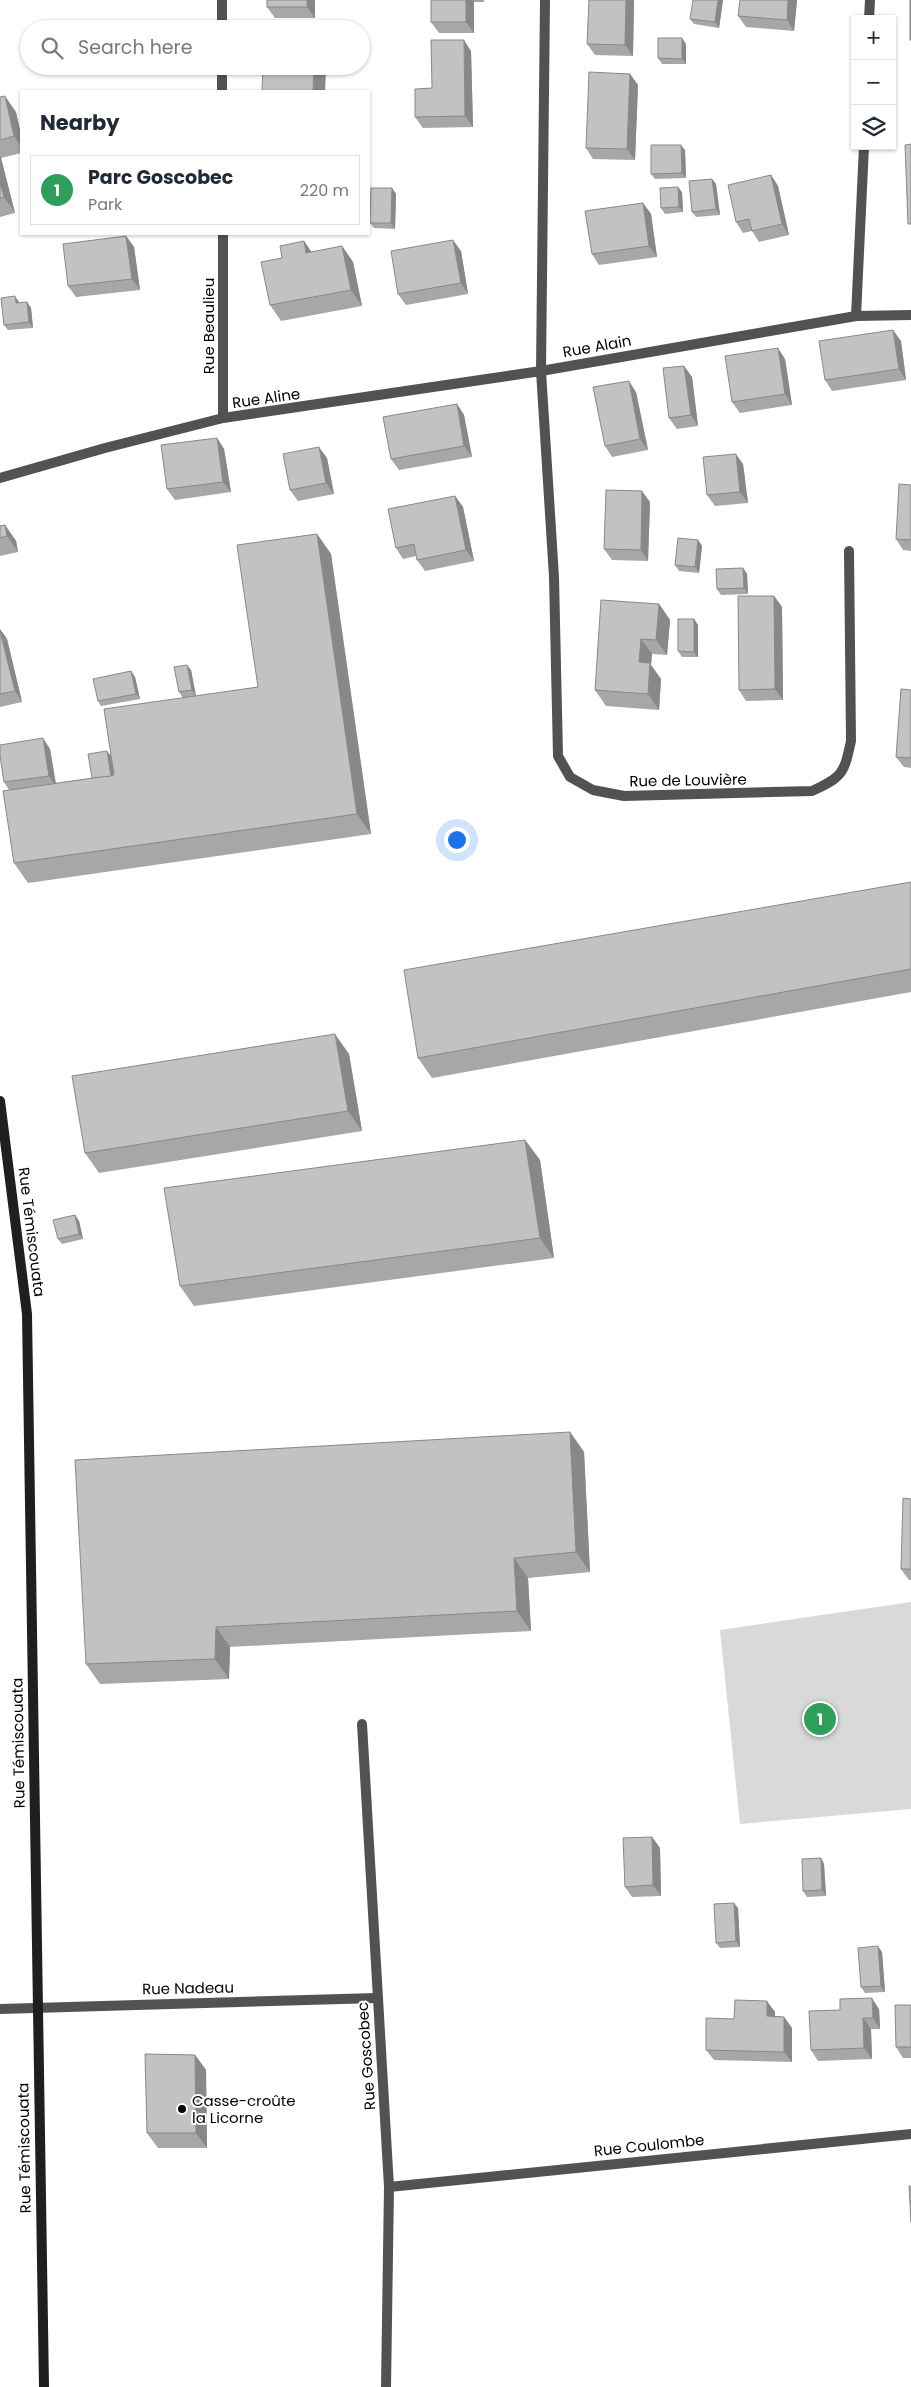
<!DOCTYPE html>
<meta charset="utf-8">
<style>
:root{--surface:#fff;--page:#f2f2f3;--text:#1f2937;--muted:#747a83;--line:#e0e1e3;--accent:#d93025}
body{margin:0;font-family:Poppins,sans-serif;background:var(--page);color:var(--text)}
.controls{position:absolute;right:15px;top:15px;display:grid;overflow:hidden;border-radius:0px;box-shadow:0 1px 4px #0004}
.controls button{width:45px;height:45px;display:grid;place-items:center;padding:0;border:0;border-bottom:1px solid var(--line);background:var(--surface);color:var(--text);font:25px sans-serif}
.you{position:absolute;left:456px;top:839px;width:18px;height:18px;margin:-12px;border:4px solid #fff;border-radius:50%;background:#1a73e8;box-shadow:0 0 0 8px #1a73e833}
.badge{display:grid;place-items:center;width:32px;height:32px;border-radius:50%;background:var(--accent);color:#fff;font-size:16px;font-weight:700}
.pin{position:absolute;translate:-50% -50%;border:2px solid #fff;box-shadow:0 1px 5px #0006}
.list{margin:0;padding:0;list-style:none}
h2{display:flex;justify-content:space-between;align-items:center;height:65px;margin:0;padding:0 20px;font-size:21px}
h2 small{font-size:16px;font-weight:400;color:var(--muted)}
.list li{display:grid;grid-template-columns:32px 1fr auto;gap:15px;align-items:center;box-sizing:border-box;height:70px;margin:0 10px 10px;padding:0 10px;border:1px solid var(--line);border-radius:0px}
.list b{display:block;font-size:19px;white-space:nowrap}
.list p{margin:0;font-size:16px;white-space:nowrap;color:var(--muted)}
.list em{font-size:16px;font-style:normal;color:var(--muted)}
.icon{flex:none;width:28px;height:28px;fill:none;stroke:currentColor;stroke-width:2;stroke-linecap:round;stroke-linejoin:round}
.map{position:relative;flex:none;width:911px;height:2387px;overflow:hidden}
.search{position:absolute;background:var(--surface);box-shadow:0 1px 4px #0004;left:20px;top:20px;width:350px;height:55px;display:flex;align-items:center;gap:12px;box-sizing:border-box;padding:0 18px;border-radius:28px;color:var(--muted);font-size:19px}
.panel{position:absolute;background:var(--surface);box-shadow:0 1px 4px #0004;left:20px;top:90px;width:350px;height:145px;border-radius:0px}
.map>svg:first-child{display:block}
.green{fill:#d9d9d9}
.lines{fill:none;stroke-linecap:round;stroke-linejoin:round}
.minor{stroke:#525252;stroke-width:10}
.secondary{stroke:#1f1f1f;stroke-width:10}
.wall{fill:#a7a7a7}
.shaded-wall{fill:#888}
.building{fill:#c2c2c2;stroke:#888}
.poi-dot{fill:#000;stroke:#fff;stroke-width:2}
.labels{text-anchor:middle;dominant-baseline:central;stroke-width:4;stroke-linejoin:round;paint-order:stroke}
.street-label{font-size:15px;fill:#000;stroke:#fff}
.poi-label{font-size:15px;fill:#000;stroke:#fff;text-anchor:start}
</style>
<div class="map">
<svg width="911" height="2387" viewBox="0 0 911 2387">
<rect width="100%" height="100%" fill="#fff"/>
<!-- green -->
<path class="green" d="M911,1602v207l-171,15 -20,-194z"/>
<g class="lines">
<!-- minor -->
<g class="minor">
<path d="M222,0v29"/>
<path d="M545,0l-4,371 315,-55 55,-1"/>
<path d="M869,19l1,-19"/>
<path d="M222,66v25"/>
<path d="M223,234v184"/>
<path d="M856,316l8,-170"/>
<path d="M0,478l105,-30 118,-30 318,-47 13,206 4,179 12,21 23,13 31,6 188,-5c31,-14 32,-18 39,-50l-2,-190"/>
<path d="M362,1724l27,463 -3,200"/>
<path d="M0,2009l377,-11"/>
<path d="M389,2187l522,-53"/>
</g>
<!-- secondary -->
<path class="secondary" d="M0,1101l27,213 17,1073"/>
</g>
<!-- wall -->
<g class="wall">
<path d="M315,0v18h-40l-8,-11z"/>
<path d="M431,0h53v2h-10v31h-35l-8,-11z"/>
<path d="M634,0l-1,56 -38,-1 -8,-11z"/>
<path d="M723,0l-4,28 -25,-4 -4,-5z"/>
<path d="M797,0l-3,31 -48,-4 -8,-11z"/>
<path d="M361,30l5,6v22h-5z"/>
<path d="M686,44v20h-24l-4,-6z"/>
<path d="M471,51l2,76 -50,1 -8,-11 17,-29z"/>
<path d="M630,74l8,11 -3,75 -42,-1 -7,-11z"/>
<path d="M0,97l16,15 5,23v18l-20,5 14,55 -15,4z"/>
<path d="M685,150l1,28 -31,1 -4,-5z"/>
<path d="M771,175l7,11 11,49 -30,7 -7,-11 -9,2 -7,-11z"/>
<path d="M712,179l4,5 4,31 -24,2 -4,-5z"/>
<path d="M392,188l4,6 -1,35 -21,-1 -4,-5z"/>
<path d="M682,192l1,20 -18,2 -4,-6z"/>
<path d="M643,203l8,11 6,43 -58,8 -7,-11z"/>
<path d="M126,236l8,11 6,43 -64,7 -8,-11z"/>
<path d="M304,241l7,11 31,-6 11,16 9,44 -81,15 -11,-16 12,-47z"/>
<path d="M461,251l7,43 -62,11 -8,-11z"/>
<path d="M19,302v1l8,-1 4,6 2,20 -25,2 -4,-5z"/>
<path d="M901,341l5,39 -74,11 -7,-11z"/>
<path d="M785,359l7,46 -52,8 -8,-11z"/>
<path d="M684,366l8,11 6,49 -21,3 -8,-11z"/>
<path d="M636,392l12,58 -36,7 -7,-11z"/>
<path d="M457,404l7,11 8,42 -73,13 -8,-11z"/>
<path d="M217,438l7,11 7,43 -56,8 -8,-11z"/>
<path d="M327,458l7,36 -36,7 -8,-11z"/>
<path d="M743,464l5,39 -33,3 -8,-11z"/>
<path d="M911,485v66l-8,-1 -7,-11z"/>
<path d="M455,496l8,11 11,54 -49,10 -8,-11 -1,-4 -13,3 -7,-11z"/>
<path d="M650,502l-2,59 -36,-1 -8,-11z"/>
<path d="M5,525l11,16 2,11 -18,4v-30z"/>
<path d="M317,534l14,20 40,280 -343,49 -14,-20 -5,-73 -5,-8 46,-33 6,34 36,-5 91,-80 -4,-6 12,-22 5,26 62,-9z"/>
<path d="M698,540l4,6 -3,27 -20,-2 -4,-6z"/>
<path d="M743,568l4,6 1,20 -27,1 -4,-6z"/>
<path d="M774,596l8,11 1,93 -37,1 -7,-11z"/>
<path d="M659,604l11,16 -3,35 -15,-1 -1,11 10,14 -2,31 -53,-4 -11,-16z"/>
<path d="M694,619l4,6v32h-16l-4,-6z"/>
<path d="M0,629l7,10 15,63 -22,5z"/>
<path d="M131,671l4,6 5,22 -39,7 -3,-5z"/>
<path d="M911,690v78l-7,-1 -8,-10z"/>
<path d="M911,882v110l-479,86 -14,-20z"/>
<path d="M349,1054l13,77 -263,42 -14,-20z"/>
<path d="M525,1140l15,20 14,98 -360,48 -14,-20z"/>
<path d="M75,1215l4,6 4,18 -21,5 -4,-5z"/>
<path d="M570,1432l14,20 6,120 -62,6 3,53 -301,16 -1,32 -129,5 -14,-20z"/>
<path d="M911,1499v81h-2l-8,-11z"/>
<path d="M652,1837l8,11 1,48 -29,1 -7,-10z"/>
<path d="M821,1858l3,6 2,32 -19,1 -4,-6z"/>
<path d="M738,1908l2,39 -20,1 -4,-5z"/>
<path d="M882,1952l3,40 -20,1 -4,-6z"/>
<path d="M911,2005v53h-8l-7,-11z"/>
<path d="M879,2009l1,20h-9l1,30 -54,2 -7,-11z"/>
<path d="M775,2012v4l9,1 8,11v34l-78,-2 -8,-10 28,-31z"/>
<path d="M195,2055l11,15 1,78h-49l-11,-15z"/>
</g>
<!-- shaded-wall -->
<g class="shaded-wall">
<path d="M307,0h8v18l-8,-11z"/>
<path d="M466,0h7l1,2v31l-8,-11z"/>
<path d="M626,0h8l-1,56 -8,-11z"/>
<path d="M718,0h5l-4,28 -4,-6z"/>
<path d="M788,0h9l-3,31 -7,-11z"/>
<path d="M362,30l4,6v22l-4,-6z"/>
<path d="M682,38l4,6v20l-4,-5z"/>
<path d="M464,40l7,11 2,76 -8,-11z"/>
<path d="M314,66h8l4,5 -1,20h-12z"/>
<path d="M630,74l8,11 -3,75 -8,-11z"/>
<path d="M5,96l11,16 5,23v11l-7,-10z"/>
<path d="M681,145l4,5 1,28 -4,-5z"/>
<path d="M0,156l1,2 14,55 -11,-16 -4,-15z"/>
<path d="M771,175l7,11 11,49 -7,-11z"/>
<path d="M712,179l4,5 4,31 -4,-6z"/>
<path d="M678,187l4,5 1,20 -4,-5z"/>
<path d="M392,188l4,6 -1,35 -4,-6z"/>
<path d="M643,203l8,11 6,43 -8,-11z"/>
<path d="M126,236l8,11 6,43 -8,-11z"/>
<path d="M453,240l8,11 7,43 -7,-11z"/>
<path d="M304,241l11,16 -9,-4z"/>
<path d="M342,246l11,16 9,44 -11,-16z"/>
<path d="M15,296l4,6 1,7 -4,-6z"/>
<path d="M27,302l4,6 2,20 -4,-6z"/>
<path d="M893,330l8,11 5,39 -7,-11z"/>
<path d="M778,348l7,11 7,46 -7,-11z"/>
<path d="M684,366l8,11 6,49 -7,-11z"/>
<path d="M629,381l7,11 12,58 -8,-11z"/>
<path d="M457,404l7,11 8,42 -8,-11z"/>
<path d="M217,438l7,11 7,43 -8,-10z"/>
<path d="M319,447l8,11 7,36 -8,-11z"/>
<path d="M736,454l7,10 5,39 -8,-11z"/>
<path d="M642,491l8,11 -2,59 -7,-11z"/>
<path d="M455,496l8,11 11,54 -8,-11z"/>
<path d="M5,525l11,16 2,11 -11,-16z"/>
<path d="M317,534l14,20 40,280 -14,-20z"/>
<path d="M698,540l4,6 -3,27 -4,-6z"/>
<path d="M743,568l4,6 1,20 -4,-6z"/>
<path d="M774,596l8,11 1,93 -8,-11z"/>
<path d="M659,604l11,16 -3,35 -11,-15z"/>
<path d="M694,619l4,6v32l-4,-5z"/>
<path d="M0,629l7,10 15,63 -7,-11z"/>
<path d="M641,639l11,15 -1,11 10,14 -2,31 -11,-16 -9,-32z"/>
<path d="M187,665l4,5 5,26 -4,-6z"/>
<path d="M131,671l4,6 5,22 -4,-5z"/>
<path d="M43,738l7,11 6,38 -7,-11z"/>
<path d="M107,751l4,5 4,28 -4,-5z"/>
<path d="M335,1034l14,20 13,77 -14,-20z"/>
<path d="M525,1140l15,20 14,98 -14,-20z"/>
<path d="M75,1215l4,6 4,18 -4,-5z"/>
<path d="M570,1432l14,20 6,120 -14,-20z"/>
<path d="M514,1558l14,20 3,53 -14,-20z"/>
<path d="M216,1627l14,20 -1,32 -14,-20z"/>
<path d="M652,1837l8,11 1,48 -8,-11z"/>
<path d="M821,1858l3,6 2,32 -4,-6z"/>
<path d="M734,1903l4,5 2,39 -4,-6z"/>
<path d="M878,1946l4,6 3,40 -4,-6z"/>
<path d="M872,1998l7,11 1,20 -7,-11z"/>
<path d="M767,2001l8,11v15l-8,-11z"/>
<path d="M784,2017l8,11v34l-8,-10z"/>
<path d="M863,2018l8,11 1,30 -8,-11z"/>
<path d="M195,2055l11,15 1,78 -11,-15z"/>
</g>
<!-- building -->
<g class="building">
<rect x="267" y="0" width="40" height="7"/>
<rect x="431" y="0" width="35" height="22"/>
<path d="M589,0h37l-1,45 -38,-1z"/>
<path d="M693,0h25l-3,22 -25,-3z"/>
<path d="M740,0h48l-1,20 -49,-4z"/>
<rect x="910" y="0" width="1" height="40"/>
<rect x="361" y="30" width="1" height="22"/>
<path d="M658,38h24v21l-24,-1z"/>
<path d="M431,40h33l1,76 -50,1v-28l17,-1z"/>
<path d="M263,66h51l-1,25h-51z"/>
<path d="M589,72l41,2 -3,75 -41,-1z"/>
<path d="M5,96l9,40 -14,4v-43z"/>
<path d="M911,144v80h-3l-3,-79z"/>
<path d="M651,145h30l1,28 -31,1z"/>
<path d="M771,175l11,49 -30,7 -3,-12 -13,3 -8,-37z"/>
<path d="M712,179l4,30 -24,3 -3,-31z"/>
<path d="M0,182l4,15 -4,1z"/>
<path d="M678,187l1,20 -18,1 -1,-20z"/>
<path d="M371,188h21l-1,35h-21z"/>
<path d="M643,203l6,43 -57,8 -7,-43z"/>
<path d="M126,236l6,43 -64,7 -5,-42z"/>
<path d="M453,240l8,43 -63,11 -7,-43z"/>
<path d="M304,241l2,12 36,-7 9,44 -81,15 -9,-43 21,-4 -2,-12z"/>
<path d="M15,296l1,7 11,-1 2,20 -25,3 -3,-27z"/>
<path d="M893,330l6,39 -74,11 -6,-39z"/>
<path d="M778,348l7,46 -53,8 -7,-46z"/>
<path d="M684,366l7,49 -22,3 -6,-50z"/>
<path d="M629,381l11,58 -35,7 -12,-59z"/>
<path d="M457,404l7,42 -73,13 -8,-42z"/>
<path d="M217,438l6,44 -56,7 -6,-44z"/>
<path d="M319,447l7,36 -36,7 -7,-36z"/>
<path d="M736,454l4,38 -33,3 -4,-38z"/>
<path d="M899,484l12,1v55l-15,-1z"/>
<path d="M606,490l36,1 -1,59 -37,-1z"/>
<path d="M455,496l11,54 -49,10 -3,-16 -18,4 -8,-39z"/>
<path d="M5,525l2,11 -7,2v-12z"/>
<path d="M317,534l40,280 -343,49 -11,-72 111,-16 -10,-66 154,-22 -21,-142z"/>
<path d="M678,538l20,2 -3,27 -20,-2z"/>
<path d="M743,568l1,20 -27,1 -1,-20z"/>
<path d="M738,596h36l1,93 -36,1z"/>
<path d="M601,600l58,4 -3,36 -15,-1 -2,23 11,1 -2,31 -53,-4z"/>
<path d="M678,619h16v33l-16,-1z"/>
<path d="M0,631l15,60 -15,3z"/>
<path d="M187,665l5,25 -13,2 -5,-25z"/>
<path d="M131,671l5,23 -38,7 -5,-22z"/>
<path d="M901,689l10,1v68l-15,-1z"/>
<path d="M43,738l6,38 -45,6 -4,-26v-11z"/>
<path d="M107,751l4,25 -19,2 -4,-24z"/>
<path d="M911,882v87l-493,89 -14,-88z"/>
<path d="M335,1034l13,77 -263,42 -13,-77z"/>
<path d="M525,1140l15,98 -360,48 -16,-98z"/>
<path d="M75,1215l4,19 -21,5 -5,-19z"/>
<path d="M570,1432l6,120 -62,6 3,53 -301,16 -1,32 -129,5 -11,-204z"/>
<path d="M903,1498l8,1v70h-10z"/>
<path d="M652,1837l1,48 -28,2 -2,-49z"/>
<path d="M821,1858l1,32 -19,1 -1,-32z"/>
<path d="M734,1903l2,38 -20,2 -2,-39z"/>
<path d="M878,1946l3,40 -20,1 -3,-39z"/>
<path d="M872,1998l1,20h-10l1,30 -53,2 -2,-39 31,-1v-11z"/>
<path d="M735,2000l32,1v15l17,1v35l-78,-2v-32l28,1z"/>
<path d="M895,2005h16v42h-15z"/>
<path d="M145,2054l50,1 1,78h-49z"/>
<path d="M909,2186h2v36z"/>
</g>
<!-- markers -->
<circle class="poi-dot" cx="182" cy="2109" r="5"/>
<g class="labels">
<!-- street labels -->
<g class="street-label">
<text transform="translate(208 326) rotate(-90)">Rue Beaulieu</text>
<text transform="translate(597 346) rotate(-10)">Rue Alain</text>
<text transform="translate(266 398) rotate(-8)">Rue Aline</text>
<text transform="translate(688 780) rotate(-1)">Rue de Louvière</text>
<text transform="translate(32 1232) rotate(83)">Rue Témiscouata</text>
<text transform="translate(18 1743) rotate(-91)">Rue Témiscouata</text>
<text transform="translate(188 1988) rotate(-1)">Rue Nadeau</text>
<text transform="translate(366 2056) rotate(-94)">Rue Goscobec</text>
<text transform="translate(649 2145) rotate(-6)">Rue Coulombe</text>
<text transform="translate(24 2148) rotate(-91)">Rue Témiscouata</text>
</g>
<!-- poi labels -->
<g class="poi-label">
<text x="192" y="2100">Casse-croûte<tspan x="192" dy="17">la Licorne</tspan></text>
</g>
</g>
</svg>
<div class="controls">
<button>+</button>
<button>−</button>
<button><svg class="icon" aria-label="layers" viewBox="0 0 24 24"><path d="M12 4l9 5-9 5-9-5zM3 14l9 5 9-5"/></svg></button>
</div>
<div class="you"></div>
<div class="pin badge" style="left:820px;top:1719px;background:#2e9e5b">1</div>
<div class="search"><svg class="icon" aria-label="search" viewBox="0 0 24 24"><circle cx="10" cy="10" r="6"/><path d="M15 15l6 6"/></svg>Search here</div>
<section class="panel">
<h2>Nearby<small></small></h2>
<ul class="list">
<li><span class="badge" style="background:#2e9e5b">1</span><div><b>Parc Goscobec</b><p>Park</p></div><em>220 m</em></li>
</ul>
</section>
</div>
